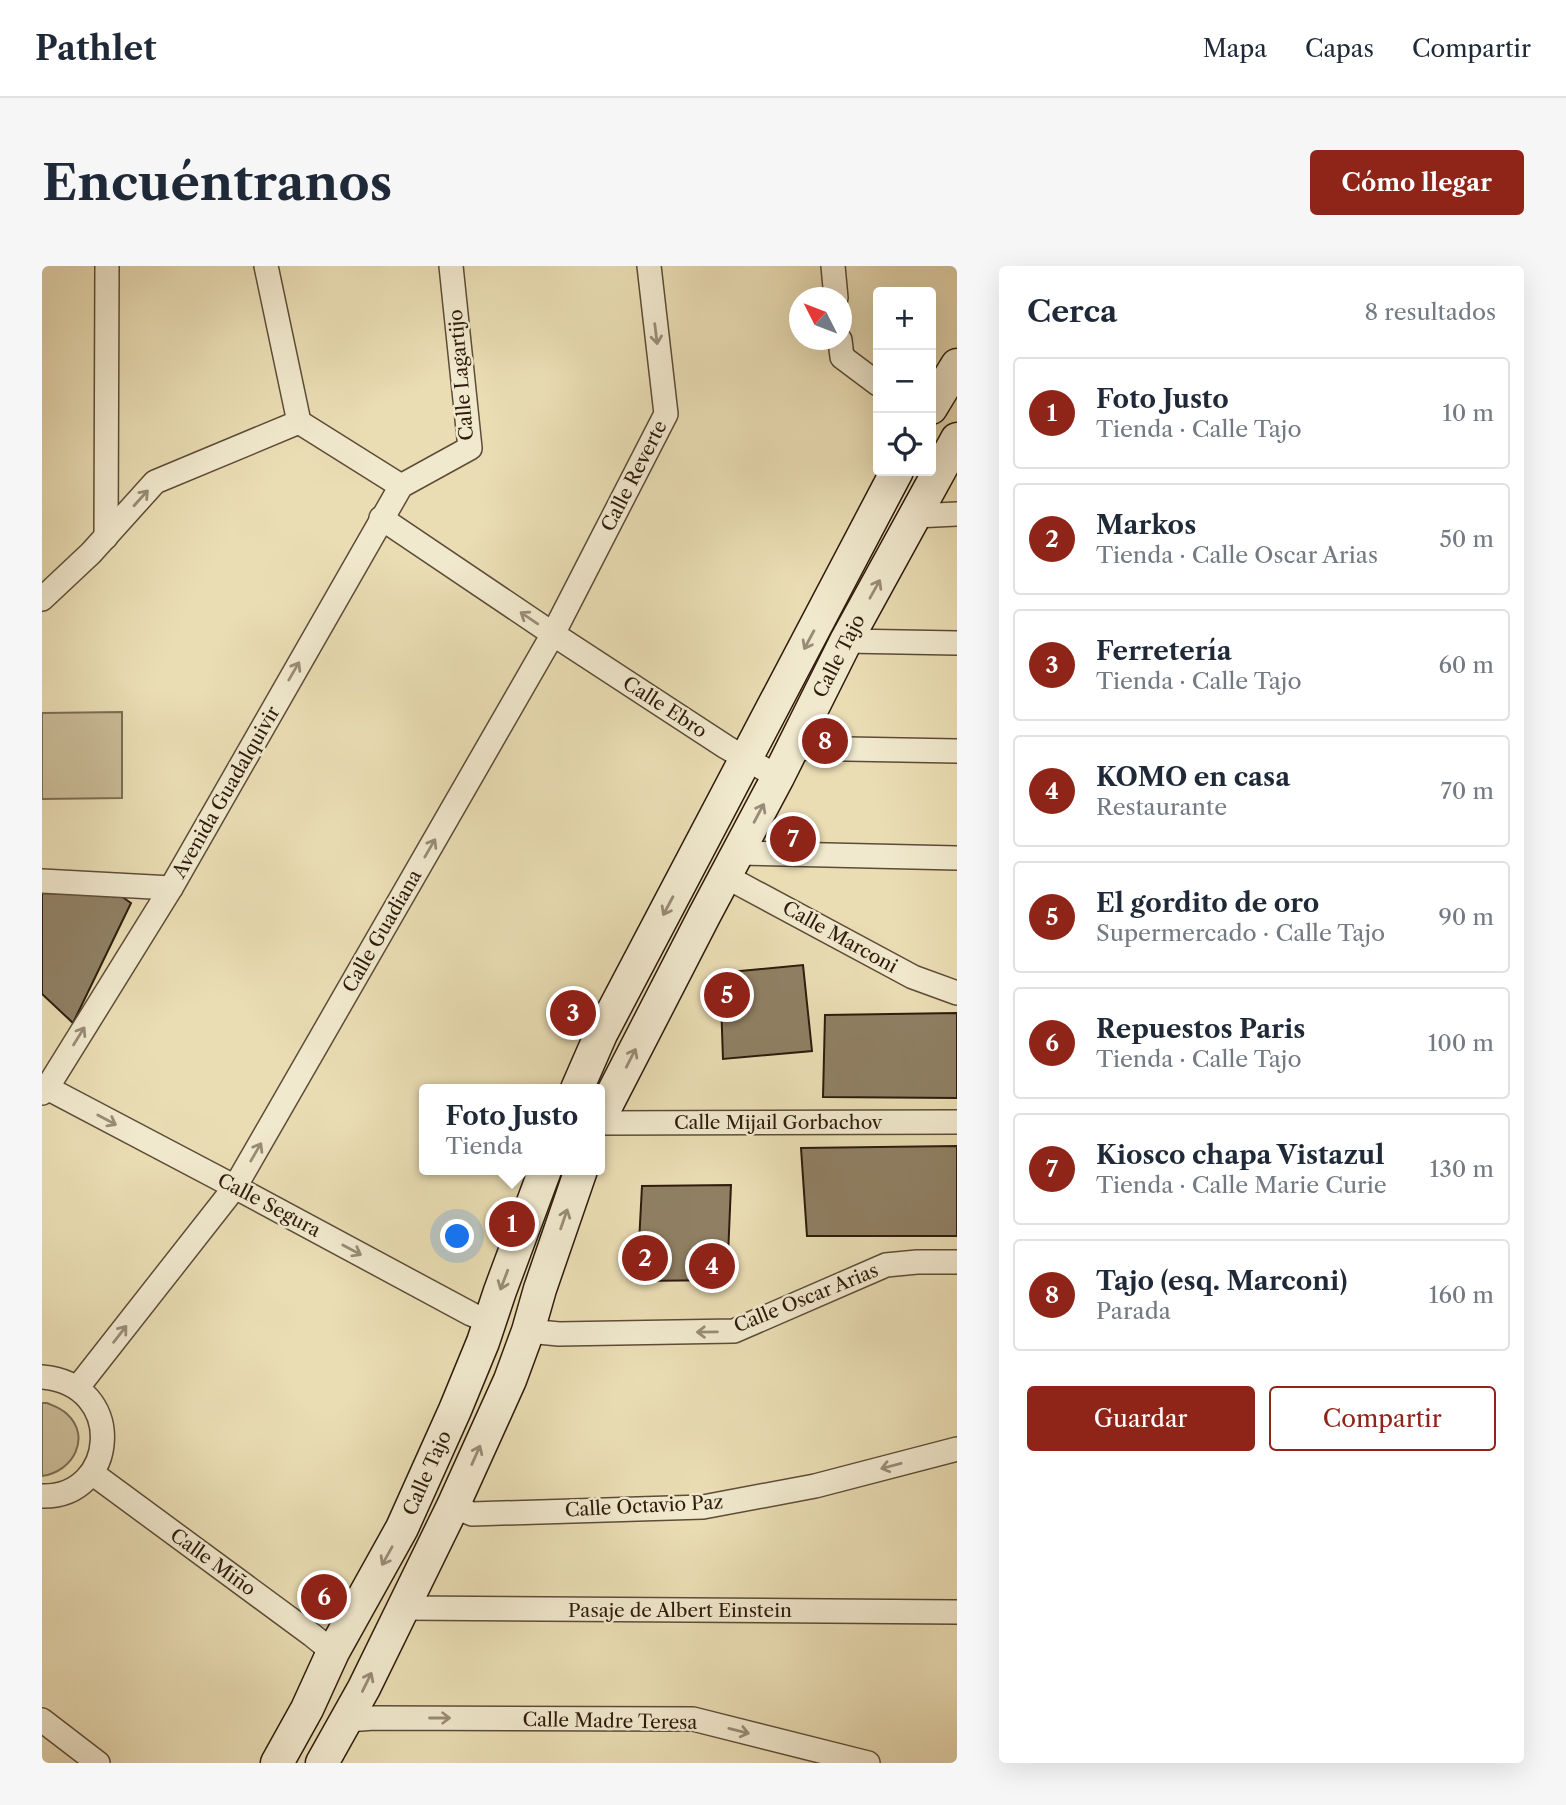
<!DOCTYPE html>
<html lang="es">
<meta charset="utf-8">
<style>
:root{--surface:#fff;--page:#f6f6f7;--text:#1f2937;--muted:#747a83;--line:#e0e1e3;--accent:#8f2418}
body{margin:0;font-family:"Libre Caslon Text",serif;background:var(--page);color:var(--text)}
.controls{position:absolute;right:21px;top:21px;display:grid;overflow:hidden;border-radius:7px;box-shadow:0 7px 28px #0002}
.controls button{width:63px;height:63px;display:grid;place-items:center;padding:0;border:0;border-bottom:2px solid var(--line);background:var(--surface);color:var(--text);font:35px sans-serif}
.compass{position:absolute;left:747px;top:21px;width:63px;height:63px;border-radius:50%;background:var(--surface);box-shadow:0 7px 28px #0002;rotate:312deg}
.you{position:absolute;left:416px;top:971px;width:24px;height:24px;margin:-18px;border:5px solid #fff;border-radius:50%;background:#1a73e8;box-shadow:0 0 0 10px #1a73e833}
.badge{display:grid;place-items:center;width:46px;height:46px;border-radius:50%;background:var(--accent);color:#fff;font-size:23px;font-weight:700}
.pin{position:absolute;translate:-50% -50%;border:4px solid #fff;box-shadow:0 2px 7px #0006}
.popup{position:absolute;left:377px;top:818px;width:186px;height:91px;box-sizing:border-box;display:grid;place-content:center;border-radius:7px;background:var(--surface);filter:drop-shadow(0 2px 5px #0005);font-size:23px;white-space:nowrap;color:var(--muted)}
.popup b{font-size:26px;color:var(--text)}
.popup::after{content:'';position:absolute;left:50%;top:100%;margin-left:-14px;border:14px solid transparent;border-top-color:var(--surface)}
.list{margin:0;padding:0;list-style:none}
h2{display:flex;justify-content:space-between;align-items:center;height:91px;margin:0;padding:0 28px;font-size:30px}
h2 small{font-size:23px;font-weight:400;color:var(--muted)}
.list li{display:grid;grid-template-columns:46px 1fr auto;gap:21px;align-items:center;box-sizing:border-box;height:112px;margin:0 14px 14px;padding:0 14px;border:2px solid var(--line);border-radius:7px}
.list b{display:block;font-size:26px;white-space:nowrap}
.list p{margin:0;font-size:23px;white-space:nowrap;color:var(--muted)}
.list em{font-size:23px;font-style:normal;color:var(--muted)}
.actions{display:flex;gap:14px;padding:21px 28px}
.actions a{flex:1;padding:16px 0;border:2px solid var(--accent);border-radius:7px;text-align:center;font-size:24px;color:var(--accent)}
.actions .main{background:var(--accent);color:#fff}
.icon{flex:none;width:38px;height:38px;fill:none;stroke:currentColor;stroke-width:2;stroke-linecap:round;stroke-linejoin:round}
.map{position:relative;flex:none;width:915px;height:1497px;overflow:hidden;border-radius:7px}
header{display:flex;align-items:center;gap:42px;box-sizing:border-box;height:98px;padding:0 35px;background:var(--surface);border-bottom:2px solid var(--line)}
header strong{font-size:33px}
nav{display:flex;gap:38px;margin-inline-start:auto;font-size:24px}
.intro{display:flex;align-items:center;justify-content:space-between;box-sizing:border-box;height:168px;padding:0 42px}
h1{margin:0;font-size:49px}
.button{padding:18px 32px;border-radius:7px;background:var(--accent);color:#fff;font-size:24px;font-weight:700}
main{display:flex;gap:42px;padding:0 42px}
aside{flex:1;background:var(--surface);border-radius:7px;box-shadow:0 7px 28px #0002}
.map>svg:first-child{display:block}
.green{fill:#cabc98;stroke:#7c6c52;stroke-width:2}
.building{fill:#908064;stroke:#2e1b0d;stroke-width:2}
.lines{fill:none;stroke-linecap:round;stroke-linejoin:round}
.street-casing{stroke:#5d4c37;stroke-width:26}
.secondary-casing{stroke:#2e1b0d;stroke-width:35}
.street{stroke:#f1e9ce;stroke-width:23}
.secondary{stroke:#f1e9ce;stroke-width:32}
.oneway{stroke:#998c77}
.labels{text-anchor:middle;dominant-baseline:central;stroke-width:5;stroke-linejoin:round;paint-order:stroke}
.street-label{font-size:19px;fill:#2e1b0d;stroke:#f1e9ce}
</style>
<header>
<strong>Pathlet</strong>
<nav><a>Mapa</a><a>Capas</a><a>Compartir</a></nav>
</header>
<div class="intro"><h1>Encuéntranos</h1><a class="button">Cómo llegar</a></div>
<main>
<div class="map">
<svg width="915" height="1497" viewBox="0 0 915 1497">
<rect width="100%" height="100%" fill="#eaddb4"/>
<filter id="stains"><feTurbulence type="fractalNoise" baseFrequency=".00286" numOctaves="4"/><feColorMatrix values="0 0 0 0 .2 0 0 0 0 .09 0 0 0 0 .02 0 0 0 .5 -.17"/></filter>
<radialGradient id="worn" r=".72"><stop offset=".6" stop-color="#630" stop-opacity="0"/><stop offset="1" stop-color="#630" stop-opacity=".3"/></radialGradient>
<!-- green -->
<g class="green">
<path d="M80,446v86l-80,1v-86z"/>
<path d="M5,1137c7,3 14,5 20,11 25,23 6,58 -25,62v-73z"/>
</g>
<!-- building -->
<g class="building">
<path d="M0,627l76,1 13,9 -58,120 -31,-29z"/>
<path d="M761,699l9,86 -89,8 -3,-86z"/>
<path d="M915,747v85l-134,-1 2,-82z"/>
<path d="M915,880v90h-150l-6,-88z"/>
<path d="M689,919l-4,95 -90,1 5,-95z"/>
</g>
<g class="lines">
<!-- street casing -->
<g class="street-casing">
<g id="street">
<path d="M224,0l33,156 102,64"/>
<path d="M607,0l17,148 -113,220 173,113 52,30"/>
<path d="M791,0l3,32"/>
<path d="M798,74l2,17 36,27"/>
<path d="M873,250l42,-2"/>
<path d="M64,271l1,-271"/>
<path d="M0,333l49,-46 64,-71 144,-60"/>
<path d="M804,375l111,2"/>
<path d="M750,482l165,3"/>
<path d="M695,587l220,5"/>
<path d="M683,610l188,101 44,16"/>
<path d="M0,615l129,7"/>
<path d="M5,822l188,99 236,127 19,8"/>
<path d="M0,827l5,-5 124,-200 230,-402 69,-38 -19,-182"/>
<path d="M558,857l357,-1"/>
<path d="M486,1065l31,3 175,-3 152,-66 31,-3h40"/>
<path d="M0,1111c85,7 76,121 0,119"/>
<path d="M36,1121l157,-200 318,-553 -172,-116"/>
<path d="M50,1207l220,162 21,17"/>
<path d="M411,1240l19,8 231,-7 112,-21 142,-37"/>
<path d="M361,1342l554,4"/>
<path d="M0,1454l56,43"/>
<path d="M305,1454l27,-2 319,1 175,44"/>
</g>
</g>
<!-- secondary casing -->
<g class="secondary-casing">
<g id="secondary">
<path d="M889,142l26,-43"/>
<path d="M535,823l24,-55 296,-563"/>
<path d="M558,852l104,-202 74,-139 68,-136 111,-202"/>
<path d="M235,1497l30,-54 26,-57 69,-124 53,-118 28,-68 17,-51 45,-121"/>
<path d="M280,1497l42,-75 89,-182 57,-126 18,-49 12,-42 41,-119"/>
</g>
</g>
<!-- street -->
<use href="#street" class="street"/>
<!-- secondary -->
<use href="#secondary" class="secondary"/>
</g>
<!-- one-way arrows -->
<defs><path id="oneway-shaft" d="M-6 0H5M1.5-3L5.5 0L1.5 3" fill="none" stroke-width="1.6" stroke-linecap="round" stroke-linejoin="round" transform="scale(1.75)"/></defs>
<g class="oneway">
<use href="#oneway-shaft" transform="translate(614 68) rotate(83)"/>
<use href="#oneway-shaft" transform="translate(99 232) rotate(-48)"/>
<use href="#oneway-shaft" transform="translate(833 323) rotate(-61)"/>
<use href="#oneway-shaft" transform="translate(487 352) rotate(-146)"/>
<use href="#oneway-shaft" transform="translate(767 374) rotate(118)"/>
<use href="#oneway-shaft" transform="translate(252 405) rotate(-60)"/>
<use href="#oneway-shaft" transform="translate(717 547) rotate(-62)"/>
<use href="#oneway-shaft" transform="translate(388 582) rotate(-60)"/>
<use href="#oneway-shaft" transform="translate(626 640) rotate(118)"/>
<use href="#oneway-shaft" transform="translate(37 770) rotate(-58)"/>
<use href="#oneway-shaft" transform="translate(589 792) rotate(-63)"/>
<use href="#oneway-shaft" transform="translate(65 854) rotate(28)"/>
<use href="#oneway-shaft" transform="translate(214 886) rotate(-60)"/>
<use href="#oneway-shaft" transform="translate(522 953) rotate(-71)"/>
<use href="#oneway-shaft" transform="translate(310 984) rotate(28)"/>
<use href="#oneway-shaft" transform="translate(462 1014) rotate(111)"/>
<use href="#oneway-shaft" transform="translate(665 1066) rotate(179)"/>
<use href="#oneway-shaft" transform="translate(78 1068) rotate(-52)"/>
<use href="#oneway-shaft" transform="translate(434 1189) rotate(-66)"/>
<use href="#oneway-shaft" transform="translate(849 1200) rotate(165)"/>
<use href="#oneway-shaft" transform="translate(345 1290) rotate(119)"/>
<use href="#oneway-shaft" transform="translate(325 1416) rotate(-64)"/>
<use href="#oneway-shaft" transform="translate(398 1452)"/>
<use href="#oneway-shaft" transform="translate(697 1465) rotate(14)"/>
</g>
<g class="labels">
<!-- street labels -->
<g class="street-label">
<text transform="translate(419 109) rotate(-95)">Calle Lagartijo</text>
<text transform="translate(592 210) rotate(-63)">Calle Reverte</text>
<text transform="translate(797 390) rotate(-63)">Calle Tajo</text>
<text transform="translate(623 441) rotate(33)">Calle Ebro</text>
<text transform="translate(184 526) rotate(-60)">Avenida Guadalquivir</text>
<text transform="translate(340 665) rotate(-60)">Calle Guadiana</text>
<text transform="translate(798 671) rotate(29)">Calle Marconi</text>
<text x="736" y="856">Calle Mijail Gorbachov</text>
<text transform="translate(227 939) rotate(28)">Calle Segura</text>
<text transform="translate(764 1032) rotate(-22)">Calle Oscar Arias</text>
<text transform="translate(385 1207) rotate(-66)">Calle Tajo</text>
<text transform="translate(602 1240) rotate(-3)">Calle Octavio Paz</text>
<text transform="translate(171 1296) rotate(36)">Calle Miño</text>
<text x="638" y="1344">Pasaje de Albert Einstein</text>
<text transform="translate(568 1455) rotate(1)">Calle Madre Teresa</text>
</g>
</g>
<rect width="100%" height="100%" filter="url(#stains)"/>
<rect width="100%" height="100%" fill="url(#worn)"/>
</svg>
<div class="controls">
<button>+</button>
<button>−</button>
<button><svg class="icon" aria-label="locate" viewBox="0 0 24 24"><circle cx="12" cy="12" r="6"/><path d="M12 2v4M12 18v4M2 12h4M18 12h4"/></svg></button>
</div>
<svg class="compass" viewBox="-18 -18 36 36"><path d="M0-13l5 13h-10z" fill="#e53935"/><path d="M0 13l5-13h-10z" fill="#747a83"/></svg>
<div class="you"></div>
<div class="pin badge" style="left:470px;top:958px">1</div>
<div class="popup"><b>Foto Justo</b>Tienda</div>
<div class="pin badge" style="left:603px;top:992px">2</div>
<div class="pin badge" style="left:531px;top:747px">3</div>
<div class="pin badge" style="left:670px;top:1000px">4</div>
<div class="pin badge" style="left:685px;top:729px">5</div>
<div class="pin badge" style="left:282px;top:1331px">6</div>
<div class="pin badge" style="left:751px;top:573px">7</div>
<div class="pin badge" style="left:783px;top:475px">8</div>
</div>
<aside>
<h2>Cerca<small>8 resultados</small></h2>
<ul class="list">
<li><span class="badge">1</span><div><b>Foto Justo</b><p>Tienda · Calle Tajo</p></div><em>10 m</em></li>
<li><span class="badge">2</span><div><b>Markos</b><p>Tienda · Calle Oscar Arias</p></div><em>50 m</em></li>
<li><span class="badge">3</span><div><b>Ferretería</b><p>Tienda · Calle Tajo</p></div><em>60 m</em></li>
<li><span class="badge">4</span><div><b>KOMO en casa</b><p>Restaurante</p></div><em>70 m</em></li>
<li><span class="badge">5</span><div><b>El gordito de oro</b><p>Supermercado · Calle Tajo</p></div><em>90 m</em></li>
<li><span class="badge">6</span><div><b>Repuestos Paris</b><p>Tienda · Calle Tajo</p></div><em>100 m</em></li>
<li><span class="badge">7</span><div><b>Kiosco chapa Vistazul</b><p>Tienda · Calle Marie Curie</p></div><em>130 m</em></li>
<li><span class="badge">8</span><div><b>Tajo (esq. Marconi)</b><p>Parada</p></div><em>160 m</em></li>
</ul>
<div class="actions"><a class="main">Guardar</a><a>Compartir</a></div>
</aside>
</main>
